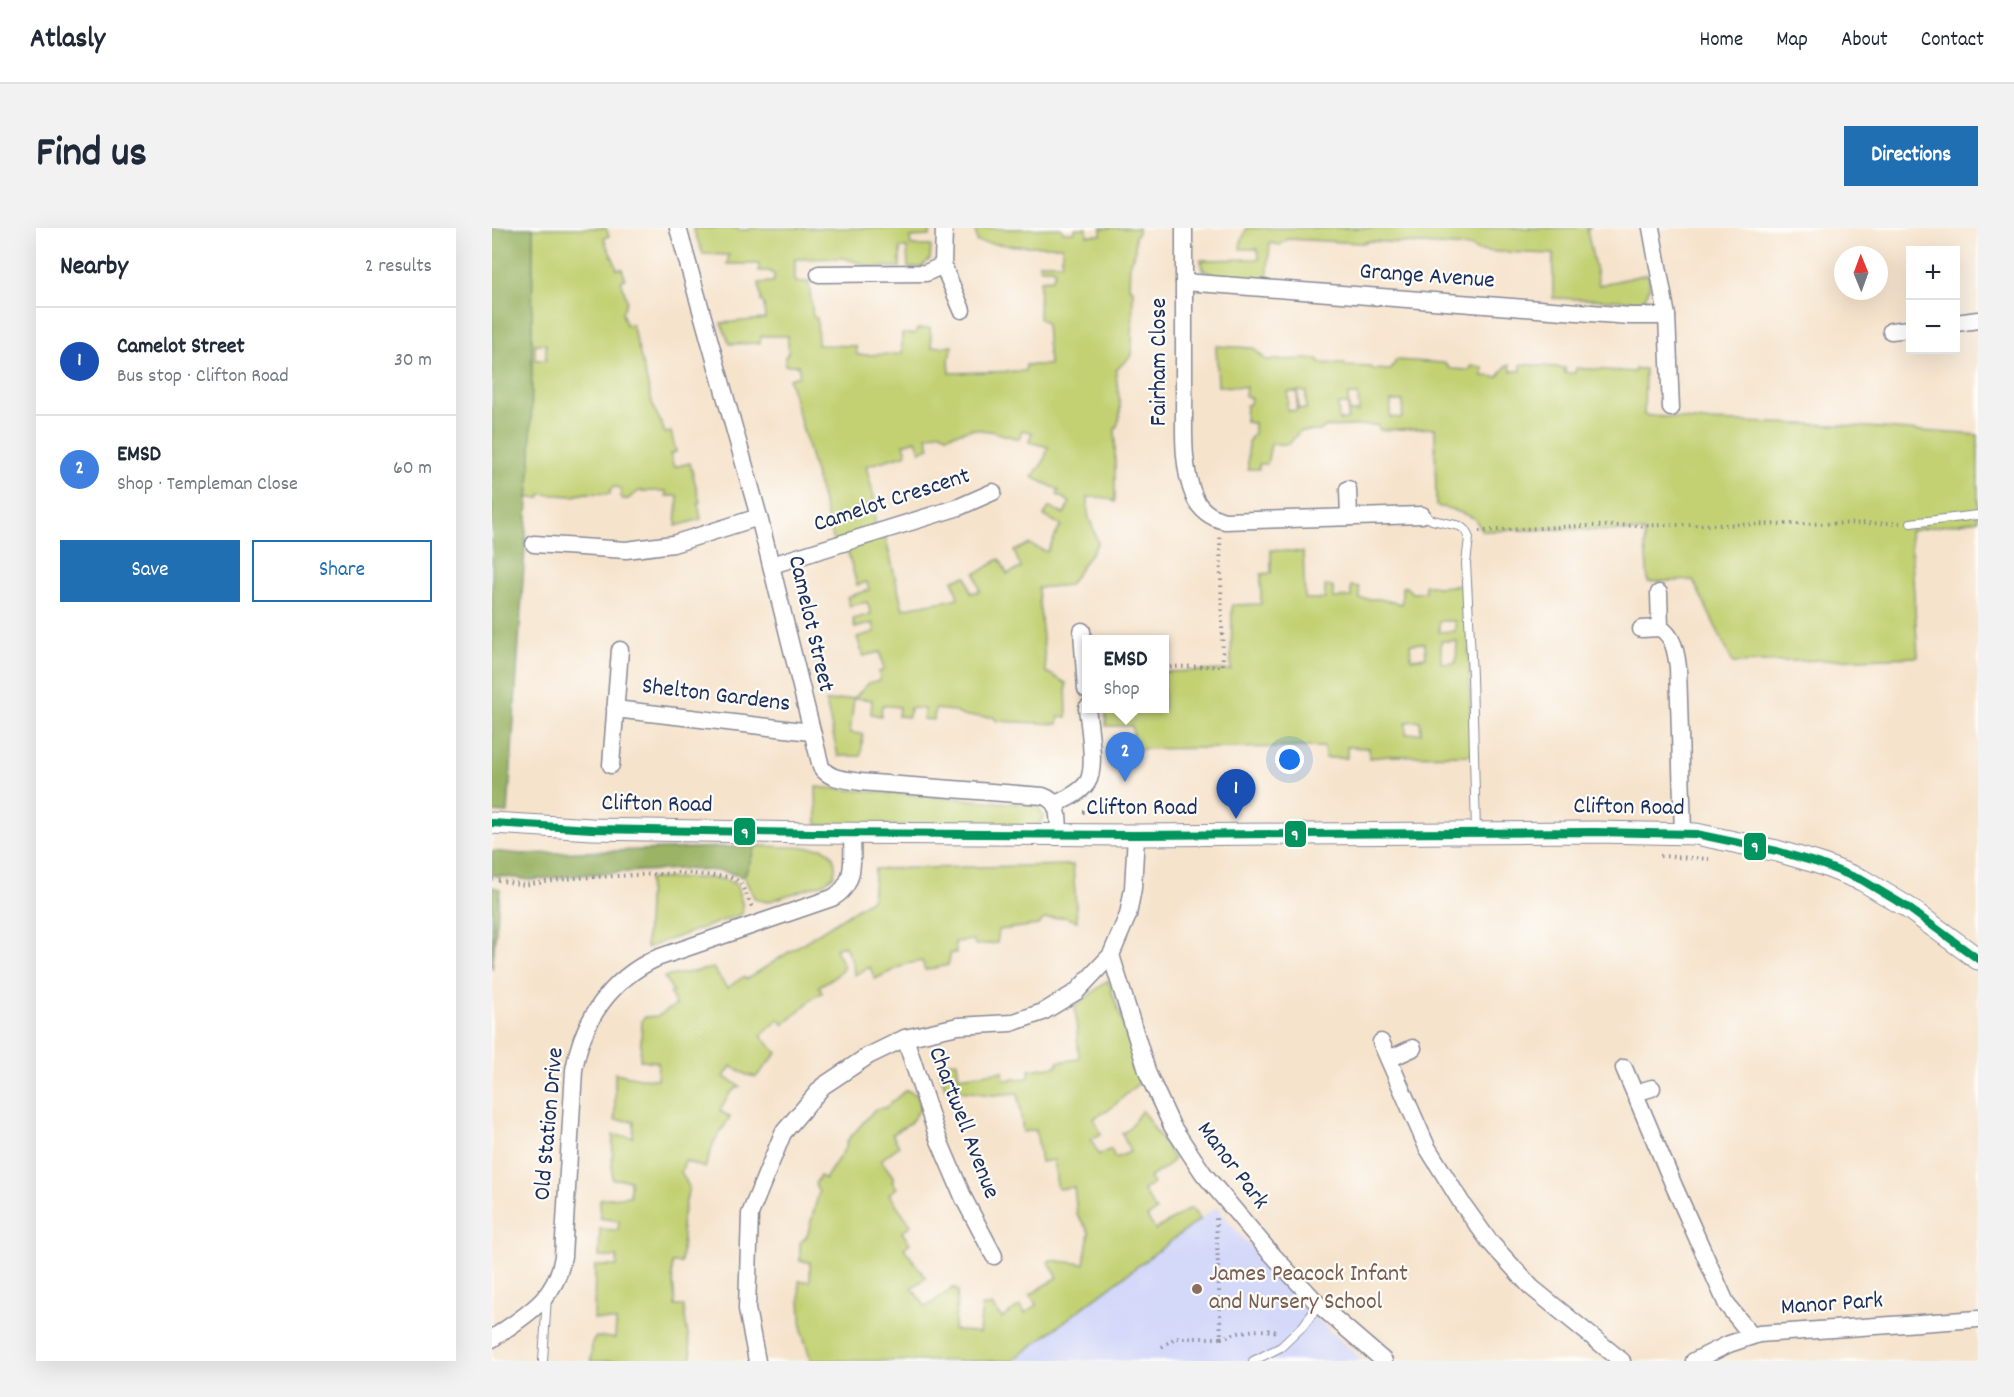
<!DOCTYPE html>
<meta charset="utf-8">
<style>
:root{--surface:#fff;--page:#f2f2f3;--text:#1f2937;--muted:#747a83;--line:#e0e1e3;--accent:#1f6fb2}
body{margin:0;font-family:Dekko,sans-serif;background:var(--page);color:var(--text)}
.controls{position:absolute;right:18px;top:18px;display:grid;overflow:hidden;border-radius:0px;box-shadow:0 6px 24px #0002}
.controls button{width:54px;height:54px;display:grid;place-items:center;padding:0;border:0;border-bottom:2px solid var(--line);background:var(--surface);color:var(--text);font:30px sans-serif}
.compass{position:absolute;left:1342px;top:18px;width:54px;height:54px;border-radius:50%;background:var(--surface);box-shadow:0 6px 24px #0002;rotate:359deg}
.you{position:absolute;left:798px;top:532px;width:21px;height:21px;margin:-15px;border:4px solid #fff;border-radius:50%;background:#1a73e8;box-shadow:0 0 0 9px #1a73e833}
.badge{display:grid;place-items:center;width:39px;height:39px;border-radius:50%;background:var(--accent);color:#fff;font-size:20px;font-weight:700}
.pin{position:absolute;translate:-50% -50px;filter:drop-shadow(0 2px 3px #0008)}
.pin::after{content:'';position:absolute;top:32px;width:21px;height:18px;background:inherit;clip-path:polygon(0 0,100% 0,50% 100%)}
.popup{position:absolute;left:590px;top:407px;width:87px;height:78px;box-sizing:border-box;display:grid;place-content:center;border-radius:0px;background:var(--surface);filter:drop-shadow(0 2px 4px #0005);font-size:20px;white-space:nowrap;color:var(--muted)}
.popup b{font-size:22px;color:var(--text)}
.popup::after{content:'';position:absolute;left:50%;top:100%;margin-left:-12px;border:12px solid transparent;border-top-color:var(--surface)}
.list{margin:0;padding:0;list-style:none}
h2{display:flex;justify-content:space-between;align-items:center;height:78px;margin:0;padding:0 24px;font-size:26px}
h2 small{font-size:20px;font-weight:400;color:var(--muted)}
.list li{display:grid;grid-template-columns:39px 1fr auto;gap:18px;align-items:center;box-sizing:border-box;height:108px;padding:0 24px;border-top:2px solid var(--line)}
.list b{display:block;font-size:22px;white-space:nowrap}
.list p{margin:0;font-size:20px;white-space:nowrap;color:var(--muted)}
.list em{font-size:20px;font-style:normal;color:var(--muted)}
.actions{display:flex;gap:12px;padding:18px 24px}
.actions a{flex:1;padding:14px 0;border:2px solid var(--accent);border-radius:0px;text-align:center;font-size:21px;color:var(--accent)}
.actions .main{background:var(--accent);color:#fff}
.map{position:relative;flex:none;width:1486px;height:1133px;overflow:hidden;border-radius:0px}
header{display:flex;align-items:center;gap:36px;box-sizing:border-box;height:84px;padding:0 30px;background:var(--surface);border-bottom:2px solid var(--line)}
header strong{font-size:28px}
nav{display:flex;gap:33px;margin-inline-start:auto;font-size:21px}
.intro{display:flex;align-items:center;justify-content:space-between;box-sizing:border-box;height:144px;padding:0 36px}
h1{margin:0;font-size:42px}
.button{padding:15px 27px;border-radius:0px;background:var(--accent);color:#fff;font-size:21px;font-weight:700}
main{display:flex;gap:36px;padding:0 36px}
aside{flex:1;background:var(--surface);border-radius:0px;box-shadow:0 6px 24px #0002}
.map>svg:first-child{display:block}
.built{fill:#d4d8f9}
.green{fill:#c3d173;stroke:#6f8068;stroke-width:1.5;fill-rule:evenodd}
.forest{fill:#9ab365;stroke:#5a7162;stroke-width:1.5}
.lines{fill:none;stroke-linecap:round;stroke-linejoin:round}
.service-casing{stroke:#888995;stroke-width:10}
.minor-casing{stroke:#888995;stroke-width:19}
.tertiary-casing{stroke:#888995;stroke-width:23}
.path{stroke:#888995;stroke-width:4;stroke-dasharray:1.5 4.5;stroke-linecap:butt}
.service{stroke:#fff;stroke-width:8}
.minor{stroke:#fff;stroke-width:16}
.tertiary{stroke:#fff;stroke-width:21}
.bus-1-casing{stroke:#fdfcf7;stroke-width:12}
.bus-1{stroke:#00945e;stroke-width:8}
.education-dot{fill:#8d6e63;stroke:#fdfcf7;stroke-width:2}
.labels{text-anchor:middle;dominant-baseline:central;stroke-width:4.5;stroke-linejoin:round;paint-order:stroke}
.street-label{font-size:24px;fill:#1b2f5e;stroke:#fdfcf7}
.education-label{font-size:24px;fill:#785e54;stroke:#fdfcf7;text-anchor:start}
.line-badge{stroke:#fdfcf7;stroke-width:2}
.badge-label{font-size:16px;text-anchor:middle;font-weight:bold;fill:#fff}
</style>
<header>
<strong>Atlasly</strong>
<nav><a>Home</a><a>Map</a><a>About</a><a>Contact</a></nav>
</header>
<div class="intro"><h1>Find us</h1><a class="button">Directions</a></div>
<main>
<aside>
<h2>Nearby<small>2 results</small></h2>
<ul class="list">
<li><span class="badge" style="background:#1a4fb4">1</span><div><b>Camelot Street</b><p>Bus stop · Clifton Road</p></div><em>30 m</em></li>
<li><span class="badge" style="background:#3f7fe0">2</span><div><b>EMSD</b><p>Shop · Templeman Close</p></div><em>60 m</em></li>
</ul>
<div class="actions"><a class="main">Save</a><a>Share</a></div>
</aside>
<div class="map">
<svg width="1486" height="1133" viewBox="0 0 1486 1133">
<rect width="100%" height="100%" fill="#fdfcf7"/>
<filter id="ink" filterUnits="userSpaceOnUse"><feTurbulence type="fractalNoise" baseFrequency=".0167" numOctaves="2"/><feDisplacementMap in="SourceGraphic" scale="12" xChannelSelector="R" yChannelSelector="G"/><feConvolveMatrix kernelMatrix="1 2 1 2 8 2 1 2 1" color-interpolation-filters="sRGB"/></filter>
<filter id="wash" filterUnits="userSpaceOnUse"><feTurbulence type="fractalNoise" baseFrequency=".008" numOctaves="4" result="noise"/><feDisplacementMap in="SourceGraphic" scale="24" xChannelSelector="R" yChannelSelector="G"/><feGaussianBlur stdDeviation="1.35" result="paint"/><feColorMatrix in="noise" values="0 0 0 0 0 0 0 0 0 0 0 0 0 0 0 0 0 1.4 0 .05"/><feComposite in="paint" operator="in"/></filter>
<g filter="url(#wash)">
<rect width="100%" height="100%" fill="#f6e3cc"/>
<!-- built -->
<path class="built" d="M724,979l84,97 63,57h-351z"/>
<!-- green -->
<g class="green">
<path d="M41,0h73l3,8 -5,2c3,11 10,19 13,31l5,-1 3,11 -4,2 6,20 -5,12 4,12 6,-1 22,85 7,13 4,11 6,-1 5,20 -6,2 4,13 16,-4 10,39 -2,1 3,16 -25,7 2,-30h-12v-5h-27l-11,8h-7v-9l-4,-3h-4l-3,4v3l-24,-1 -13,3 -32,-2 -1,4h-12l3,-43zM43,116h11v16h-11z"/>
<path d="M201,0h45v2h11l1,-2h180v8l-20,1 1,9h20l-1,13 -9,8 -13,1 -1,-20h-7v19h-27l-29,-9 -49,1v23h14l4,35 4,1 1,27 38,1 1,9 45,-1v-20h13l2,-5 13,-1 2,19 21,-1 -4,12 1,15 75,-2 1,-6h23l-3,-42 -7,-5 1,-38 12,-1 3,-7 -2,-4h-13l-1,-5h23v-17h-45l-40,-4 -2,-14 39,1 47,-1 2,4h12v-4h12v7h14v-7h37v5l-3,3v17l-5,9 -1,25 4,2 -1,66 -16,15c0,22 10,41 -1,60v72l-7,-4 -20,-1v17l10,29 -29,42 -31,3 8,84 20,11 1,34h-8l-1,7 -61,-3 -4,-4 -30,-1 -9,-5 -19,-2 -1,11 -11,-1 1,-10 -14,-1 -1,9 -11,-1 1,-9 -17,-2 -1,11 -10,-2 1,-14 -18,-2 -4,35 13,1 -2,22h-23l-12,-54 28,-4 15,-15 11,-3 -1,-8 5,-2 -4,-18 -17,4 -6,-19 18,-5 -2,-9 -18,5 -2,-9 18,-5 -4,-12 -17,4 -3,-9 22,-7 -2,-8 -10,3 -10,-36 38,-13 18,73c19,-5 37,-6 55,-11l-5,-18 13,-4 5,17 9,-2 -5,-18c11,-3 16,-10 25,-14l7,15 14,-6 -7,-17 15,-7 18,8 14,-27 -17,-9 5,-9 15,7 6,-12 -13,-7 2,-5 -27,-13 12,-16 4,-14 -19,-5 3,-10 -10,-2 -3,9 -29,-8 -18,-2 -26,7 -5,-4 -14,4 3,12 -10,3 -4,-11 -12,4 3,10 -41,12 8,31 1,33 -41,12 -45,-163 10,-3v-11h-14v-8l3,-4v-17h-27l-1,7 -30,1 -9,-21 44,-4 -1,-15 -3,-3 -2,-18 13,-1 2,-2v-6l-5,-3h-10v-7h-32l2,-9 -26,-1z"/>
<path d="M754,0h344l-3,3 12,54 49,-11c3,11 2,18 -6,27l-89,-3v-44l-75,-3 -6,-4 -102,-6 -8,2 -74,-4 -8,6 -10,-2 -3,39 -45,-4 -19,-8 -2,-10 58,-1 -1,-10h-18c0,-11 6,-13 6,-21z"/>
<path d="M724,118l37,2 13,12 52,-1 2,4 24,1 2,2 25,1 2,2 18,1 5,-10 48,3 7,6 19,1 1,-4 12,1v9l15,1 9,-12h3l1,6h10v-7l44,4v5h10l1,-5 58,4 1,-3h10l-1,46 60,6 135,4 139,10v85l-68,11 8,126 -185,6 -40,-83 -45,2 -4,-50 -82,-3 -79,2 -9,-13 -23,-9 -15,-3 -1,-78 -55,2 -3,-5 -52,2 -5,4h-20l-11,13h-18l-4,20h-8v5h-11v-27l6,-9v-10l-9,-1 1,-17 4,-1 1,-6 -6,-2 1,-9 -28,-1zM806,163l8,1v17h-8zM796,164h10l-2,19 -9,-1zM856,167h10l1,17h-10zM899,173h12l-1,17 -12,-1zM846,176h10v16h-9z"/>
<path d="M779,322l32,2 2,47h20v-13l8,1v11l18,-1v-11l8,1 1,12h19l23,5v-17h4l6,6 13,-1v-7l13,2 29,-2 5,170 -83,1 -20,2v-10l-22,-1v11h-22l-1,-11 -190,2 -2,-23h-26v-17l58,-1v-36l67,-2 1,-65 29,-1v-30l10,-1zM963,393v10l-16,1v-11zM949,413h16l-1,22h-15zM933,415l1,14 -15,2 -1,-15zM928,493l1,12 -15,1v-12z"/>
<path d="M324,559l217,18 6,3 4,9 -3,6 -4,3 -219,-1z"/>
<path d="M264,618l67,2c11,6 14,14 11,27l-10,8 -57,19 -12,-3 -11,-22z"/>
<path d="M581,637l4,56 -13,-4 -20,2 -6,6 -39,5 -2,13 -22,2 -1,-5 -19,2 1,11h-5l-3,12 -23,5 -3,-9 -16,3 -31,15 -5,-12 -16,8 -1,-12 -9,-18 -9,4 9,18 -8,9 -17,10 3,7 -9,5 -29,27 -5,-6 -18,17 16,17 -21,24 -9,-2 -16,-9 -7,11 16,9 -10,7 -10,18 10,6 -16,25 -9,26 -20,-7 -4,11 8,15 -8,37 2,12 -2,27h-9c-1,14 3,28 3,43h9c1,19 6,36 8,55h-101l1,-19 4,-5 19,1 1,-17 -22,-2 1,-53h22v-9h-18l1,-28 18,1 1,-9 -19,-3v-19l30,-3v-16l-18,-1 1,-44 20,2 1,-16 -19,-1v-47l25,5 17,1 1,-17 -18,-2 2,-40 3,-3 13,-1 18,-11 -6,-12 3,-2 -9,-14 49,-9 14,20 16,-11 4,2 125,-80 3,-30z"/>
<path d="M209,650l21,1 14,5 7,22 -1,8 -96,34 3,-69z"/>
<path d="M616,752l34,100 -33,30 -15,8 7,16 -10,5 8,16 12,-6 4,9 15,-6 -8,-19 6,-3 14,-20 32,49 -8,8 -17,11 4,6 -10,6 13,21 -9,6 8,13 36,-22 9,11 -188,142h-201l-9,-29 -3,-51h11v-19l-10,-1v-18l7,-7 12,-44 -4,-8 5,-8 5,3 21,-32 1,-6 28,-32 10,-1 21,-18 11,5 4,13 -11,15 -18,11 7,12 -18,14 13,18 -2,3 5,7 -8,6 22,31 -9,7 8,11 -6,5 22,30 -14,10 14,19 27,-19 5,3 -4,39 25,3 3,-27h10l10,12 18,-12 5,7 12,-8 -7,-10 28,-18 -10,-15 2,-2 34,4 5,-32 -12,-18 -3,-27 -15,2 -2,-2 -3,-27 -13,2 -5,-32 -13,2 -5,-39 -25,2 -47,-6 -7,-18 2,-8 16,-1 2,15 44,-6 1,9 25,-2v-8l28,-4v-4l22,-3 -4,-52z"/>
</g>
<!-- forest -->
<g class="forest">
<path d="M0,0h41l-2,227 -23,358 -16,-1z"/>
<path d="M264,618l-12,31 -22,-6 -43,-2 -89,5 -60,6 -38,-5v-24l30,3z"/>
<path d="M0,659l8,2 -8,81z"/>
</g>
</g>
<g filter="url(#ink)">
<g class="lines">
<!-- service casing -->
<g class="service-casing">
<g id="service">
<path d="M930,287l10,5 28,6 6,5 3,7 -3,25 6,113 4,157"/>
<path d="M1419,295l67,-8"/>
<path d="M51,1133l4,-65"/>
<path d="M761,1133l28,-14 22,-21 16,-21"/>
</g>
</g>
<!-- minor casing -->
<g class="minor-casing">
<g id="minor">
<path d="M186,0l81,289 62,250c9,13 24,12 39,15l183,14c18,6 15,22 16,38"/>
<path d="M692,0c0,52 0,105 0,157 1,36 -4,77 10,111 5,13 17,22 31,25l197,-6"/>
<path d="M1159,0l16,88 4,92"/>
<path d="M451,37l19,45"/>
<path d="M327,46l107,-1 17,-8 1,-37"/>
<path d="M692,54l446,34h37"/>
<path d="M1464,95l22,-3"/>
<path d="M1399,103l19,-2"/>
<path d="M856,261l1,28"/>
<path d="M42,316l92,6 47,-6 86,-27"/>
<path d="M280,337l187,-58 34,-15"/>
<path d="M1167,365l1,35c14,8 16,25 18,39l5,166"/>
<path d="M1149,401l19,-1"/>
<path d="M590,403l4,58"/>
<path d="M123,481l196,23"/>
<path d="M119,537l9,-115"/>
<path d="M564,576c10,-5 24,-11 31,-21 10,-14 2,-57 0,-75"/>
<path d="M619,727l37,119 24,52 31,47 65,77 51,55 65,56"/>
<path d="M413,810l33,100 26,61 30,57"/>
<path d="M889,814l46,105 34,55 28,39 42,46 91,74"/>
<path d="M897,831l24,-11"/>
<path d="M1132,840l50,118 53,119 25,31"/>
<path d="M1143,865l17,-5"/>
<path d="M0,1111c34,-25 64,-38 71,-83l11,-186c8,-50 37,-91 83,-112l175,-60c25,-13 20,-41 20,-65"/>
<path d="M265,1133l-10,-52 3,-95 33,-81 40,-47 45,-30 37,-18 53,-12 53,-3 32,-11 33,-20 35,-37 17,-40 5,-27 3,-53"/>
<path d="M1202,1133l35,-17 30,-10 219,-15"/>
</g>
</g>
<!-- tertiary casing -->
<g class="tertiary-casing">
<path id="tertiary" d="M0,595l100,6 219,4 325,2 459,-3 101,2 81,17 41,12 44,17 45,27 71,52"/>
</g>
<!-- path -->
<g class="path">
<path d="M987,303l101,-5 320,-3"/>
<path d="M672,439l59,-1 -3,-129"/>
<path d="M591,584h12v5"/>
<path d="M1168,628l49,3"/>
<path d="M0,651l32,6 50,-7 105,-5 51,4 10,5 12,25"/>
<path d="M729,1110c21,-7 36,-10 58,-6"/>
<path d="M670,1119l13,-9h46l-5,-121"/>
</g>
<!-- service -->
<use href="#service" class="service"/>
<!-- minor -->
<use href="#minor" class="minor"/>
<!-- tertiary -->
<use href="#tertiary" class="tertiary"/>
<!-- bus-1 casing -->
<g class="bus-1-casing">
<path id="bus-1" d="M0,595l100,6 219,4 325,2 459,-3 101,2 81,17 41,12 44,17 45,27 71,52"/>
</g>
<!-- bus-1 -->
<use href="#bus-1" class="bus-1"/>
</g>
</g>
<!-- markers -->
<circle class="education-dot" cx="705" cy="1061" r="6"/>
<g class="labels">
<!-- street labels -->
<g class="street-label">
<text transform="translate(935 49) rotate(4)">Grange Avenue</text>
<text transform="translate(668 134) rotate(-90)">Fairham Close</text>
<text transform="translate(400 273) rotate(-18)">Camelot Crescent</text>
<text transform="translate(318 396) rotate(77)">Camelot Street</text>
<text transform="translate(224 468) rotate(7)">Shelton Gardens</text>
<text transform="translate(165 577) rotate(1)">Clifton Road</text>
<text transform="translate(1137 580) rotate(1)">Clifton Road</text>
<text x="650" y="581">Clifton Road</text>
<text transform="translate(471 895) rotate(69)">Chartwell Avenue</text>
<text transform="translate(58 896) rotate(-85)">Old Station Drive</text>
<text transform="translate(740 938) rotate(53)">Manor Park</text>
<text transform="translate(1340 1077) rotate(-4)">Manor Park</text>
</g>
<!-- education labels -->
<g class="education-label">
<text x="717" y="1047">James Peacock Infant<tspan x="717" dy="28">and Nursery School</tspan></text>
</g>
</g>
<g class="line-badge">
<rect x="241" y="589" width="23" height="29" rx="6" fill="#00945e"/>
<rect x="792" y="592" width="23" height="28" rx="6" fill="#00945e"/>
<rect x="1251" y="604" width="24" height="29" rx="6" fill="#00945e"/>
</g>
<g class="badge-label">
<text x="253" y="610">9</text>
<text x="803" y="612">9</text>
<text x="1263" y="624">9</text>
</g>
</svg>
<div class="controls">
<button>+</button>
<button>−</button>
</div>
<svg class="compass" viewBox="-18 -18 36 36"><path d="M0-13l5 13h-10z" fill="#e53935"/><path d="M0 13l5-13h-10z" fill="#747a83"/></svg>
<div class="you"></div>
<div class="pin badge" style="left:744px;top:591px;background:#1a4fb4">1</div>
<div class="pin badge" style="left:633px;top:554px;background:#3f7fe0">2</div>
<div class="popup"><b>EMSD</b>Shop</div>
</div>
</main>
